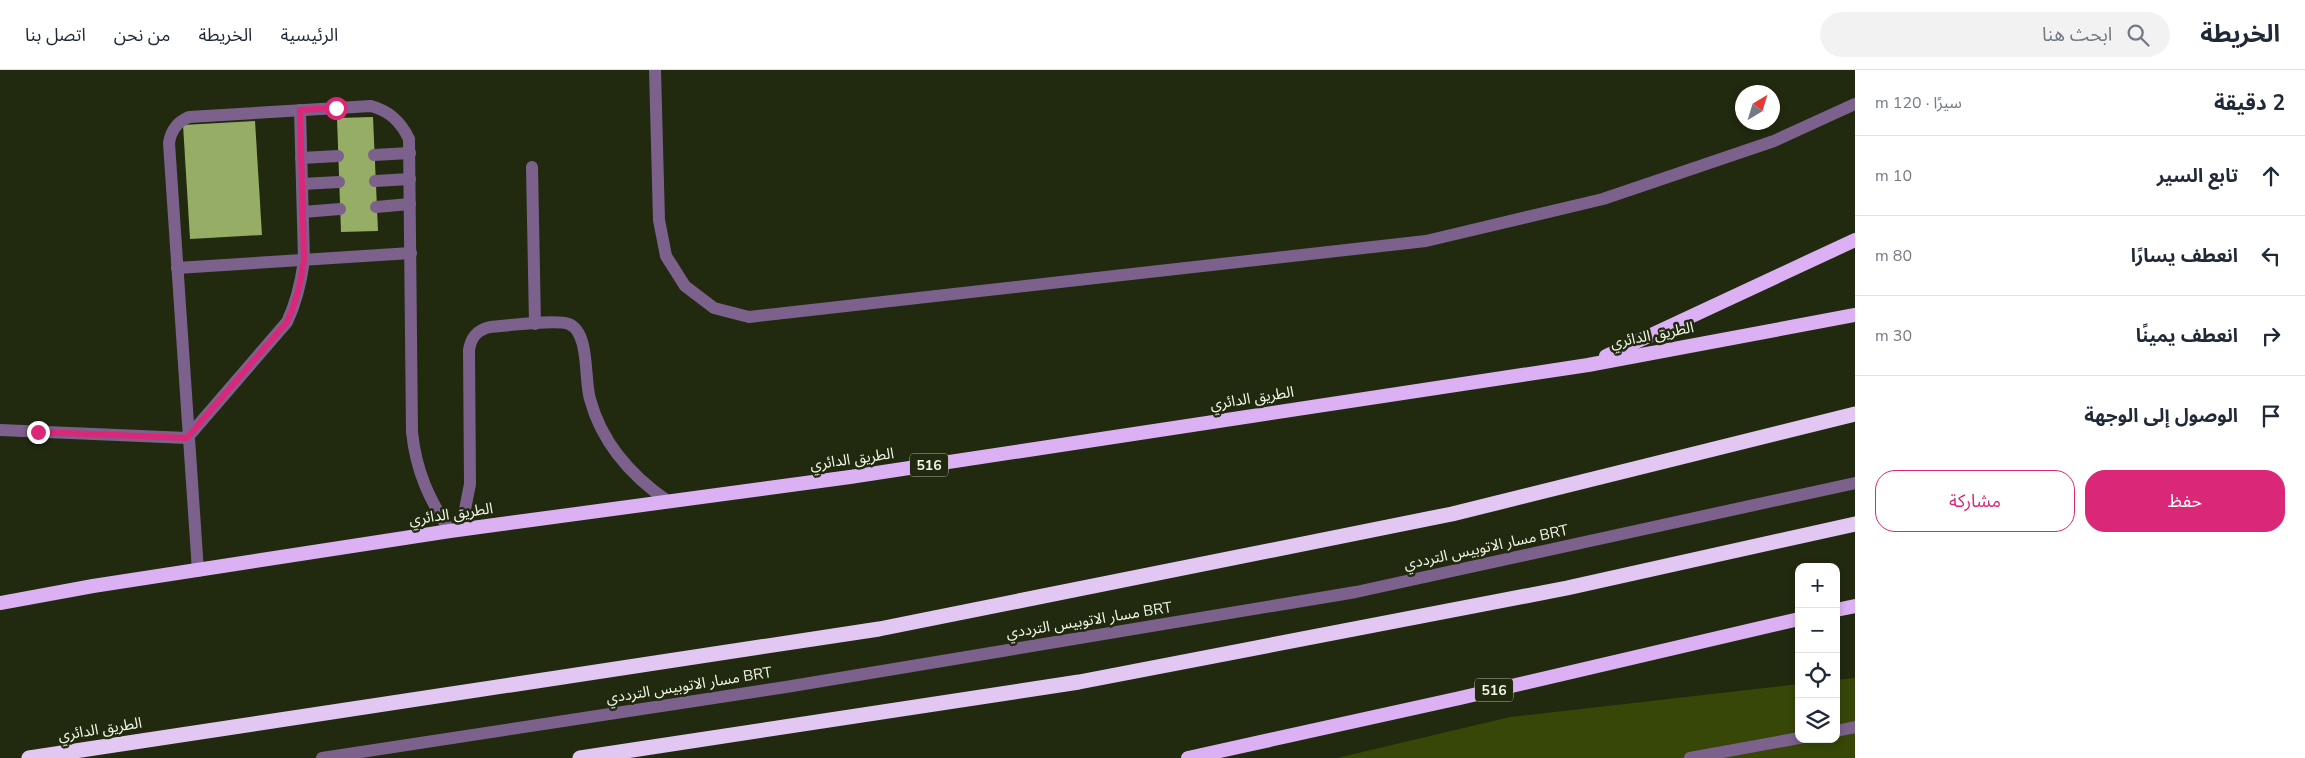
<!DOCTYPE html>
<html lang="ar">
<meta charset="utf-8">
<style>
:root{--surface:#fff;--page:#f2f2f3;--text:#1f2937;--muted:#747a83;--line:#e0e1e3;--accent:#db2777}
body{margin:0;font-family:"Nunito Sans","Noto Sans Arabic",sans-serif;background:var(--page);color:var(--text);direction:rtl}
.controls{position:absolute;right:15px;bottom:15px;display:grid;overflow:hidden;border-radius:10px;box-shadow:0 2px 8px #0003}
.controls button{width:45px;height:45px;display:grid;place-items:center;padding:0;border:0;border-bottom:1px solid var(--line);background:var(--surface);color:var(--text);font:25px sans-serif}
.compass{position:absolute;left:1735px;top:15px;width:45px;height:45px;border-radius:50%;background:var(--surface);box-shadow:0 2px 8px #0003;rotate:38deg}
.stop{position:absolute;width:15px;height:15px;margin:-11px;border:4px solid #db2777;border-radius:50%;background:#fff}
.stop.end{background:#db2777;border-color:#fff;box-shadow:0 1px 5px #0008}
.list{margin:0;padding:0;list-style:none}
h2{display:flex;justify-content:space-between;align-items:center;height:65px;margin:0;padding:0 20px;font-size:21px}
h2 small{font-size:16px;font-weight:400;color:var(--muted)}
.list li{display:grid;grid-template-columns:32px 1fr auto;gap:15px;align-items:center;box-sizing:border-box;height:80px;padding:0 20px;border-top:1px solid var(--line)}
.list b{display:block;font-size:19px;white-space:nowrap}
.list em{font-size:16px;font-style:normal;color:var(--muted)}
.actions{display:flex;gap:10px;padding:15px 20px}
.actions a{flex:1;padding:11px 0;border:1px solid var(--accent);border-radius:20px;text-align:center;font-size:18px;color:var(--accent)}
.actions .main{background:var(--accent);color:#fff}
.icon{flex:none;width:28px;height:28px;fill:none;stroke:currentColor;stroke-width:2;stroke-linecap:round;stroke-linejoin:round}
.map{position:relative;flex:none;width:1855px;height:688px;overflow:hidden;direction:ltr}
header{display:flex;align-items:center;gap:30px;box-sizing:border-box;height:70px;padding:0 25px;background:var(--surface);border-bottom:1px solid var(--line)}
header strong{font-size:24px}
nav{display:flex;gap:28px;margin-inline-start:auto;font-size:18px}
.search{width:350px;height:45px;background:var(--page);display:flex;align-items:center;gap:12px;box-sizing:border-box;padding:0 18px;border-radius:28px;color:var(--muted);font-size:19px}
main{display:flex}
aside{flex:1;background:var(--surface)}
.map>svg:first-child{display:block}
.green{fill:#364708}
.building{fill:#95ad64}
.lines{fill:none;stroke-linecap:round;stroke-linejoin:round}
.service{stroke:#7c618c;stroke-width:12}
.minor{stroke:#7c618c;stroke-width:12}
.trunk{stroke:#dbb1f4;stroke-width:14}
.motorway{stroke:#e2c7f2;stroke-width:15}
.route{stroke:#db2777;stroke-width:6}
.labels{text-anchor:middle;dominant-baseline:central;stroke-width:5;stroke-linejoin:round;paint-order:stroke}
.shield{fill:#21290f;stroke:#b2b8a6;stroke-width:1}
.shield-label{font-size:14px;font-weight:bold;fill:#f0f6e6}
.street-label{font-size:15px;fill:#f0f6e6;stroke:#21290f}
</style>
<header>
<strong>الخريطة</strong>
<div class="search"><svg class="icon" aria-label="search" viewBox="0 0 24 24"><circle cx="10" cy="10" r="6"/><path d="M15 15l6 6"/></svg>ابحث هنا</div>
<nav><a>الرئيسية</a><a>الخريطة</a><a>من نحن</a><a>اتصل بنا</a></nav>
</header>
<main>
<aside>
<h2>2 دقيقة<small>سيرًا · 120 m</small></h2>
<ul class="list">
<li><svg class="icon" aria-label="ahead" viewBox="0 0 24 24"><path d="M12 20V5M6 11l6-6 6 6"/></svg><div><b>تابع السير</b></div><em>10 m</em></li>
<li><svg class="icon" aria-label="left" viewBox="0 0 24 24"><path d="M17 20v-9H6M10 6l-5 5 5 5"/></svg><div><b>انعطف يسارًا</b></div><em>80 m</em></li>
<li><svg class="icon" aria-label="right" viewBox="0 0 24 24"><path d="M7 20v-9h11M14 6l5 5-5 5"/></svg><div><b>انعطف يمينًا</b></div><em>30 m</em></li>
<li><svg class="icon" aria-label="arrive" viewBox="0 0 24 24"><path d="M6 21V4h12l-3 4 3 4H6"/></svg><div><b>الوصول إلى الوجهة</b></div></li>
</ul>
<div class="actions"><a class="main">حفظ</a><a>مشاركة</a></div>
</aside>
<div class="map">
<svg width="1855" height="688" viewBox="0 0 1855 688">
<rect width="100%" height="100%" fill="#21290f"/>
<!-- green -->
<path class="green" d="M1855,608v80h-518l173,-41 289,-33v55h37v-59z"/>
<!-- building -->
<g class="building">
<path d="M373,47l5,114 -37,1 -4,-114z"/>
<path d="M255,51l7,114 -72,4 -7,-114z"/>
</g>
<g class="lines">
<!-- service -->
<g class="service">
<path d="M655,0l4,150 7,36 19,30 29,22 35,9 677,-76 177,-42 171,-58 81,-37"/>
<path d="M374,85l36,-2"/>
<path d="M301,88l37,-2"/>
<path d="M532,97l3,157"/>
<path d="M375,111l35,-2"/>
<path d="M302,114l37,-2"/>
<path d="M376,137l34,-3"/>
<path d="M303,142l37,-3"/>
<path d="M177,198l234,-15"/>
<path d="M0,360l187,8"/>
<path d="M187,368l100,-116c10,-21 14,-39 17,-62l-4,-150"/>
<path d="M461,460l9,-46 -1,-134c2,-13 8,-20 21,-23 16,-1 66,-8 79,-3 21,9 15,55 21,75 12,45 41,77 79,103"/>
<path d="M198,501l-29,-428c2,-13 8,-21 20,-26l182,-11c19,5 30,16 38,33l3,293c4,39 17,67 38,99"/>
<path d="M322,688l464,-71 570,-95 499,-109"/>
</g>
<!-- minor -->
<g class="minor">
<path d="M1836,661l19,-4"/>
<path d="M1690,688l109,-20"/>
</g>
<!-- trunk -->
<g class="trunk">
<path d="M1606,286l249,-116"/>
<path d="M0,533l93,-17 357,-55 400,-54 738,-112 267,-50"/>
<path d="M1836,540l19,-4"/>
<path d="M1188,688l272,-60 339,-79"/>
</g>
<!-- motorway -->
<g class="motorway">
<path d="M29,688l850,-129 573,-115 403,-100"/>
<path d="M580,688l499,-76 488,-94 288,-64"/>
</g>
</g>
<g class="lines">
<!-- route -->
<path class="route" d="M38,362l149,6 100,-116c10,-21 14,-39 17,-62l-4,-150 36,-2"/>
</g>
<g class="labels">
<!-- shield labels -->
<g class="shield">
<rect x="910" y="383.5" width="38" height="23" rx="4"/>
<rect x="1475" y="608.5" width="38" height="23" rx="4"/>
</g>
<g class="shield-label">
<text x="929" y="395">516</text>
<text x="1494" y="620">516</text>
</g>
<!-- street labels -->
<g class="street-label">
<text transform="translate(1652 265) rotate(-11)">الطريق الدائري</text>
<text transform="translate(1252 328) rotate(-9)">الطريق الدائري</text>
<text transform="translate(852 389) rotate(-8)">الطريق الدائري</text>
<text transform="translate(451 444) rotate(-8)">الطريق الدائري</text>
<text transform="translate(1486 477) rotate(-12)">مسار الاتوبيس الترددي BRT</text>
<text transform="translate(1089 550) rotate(-9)">مسار الاتوبيس الترددي BRT</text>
<text transform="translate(689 615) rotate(-9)">مسار الاتوبيس الترددي BRT</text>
<text transform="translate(100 659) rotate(-9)">الطريق الدائري</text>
</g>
</g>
</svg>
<div class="controls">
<button>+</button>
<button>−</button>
<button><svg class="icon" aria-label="locate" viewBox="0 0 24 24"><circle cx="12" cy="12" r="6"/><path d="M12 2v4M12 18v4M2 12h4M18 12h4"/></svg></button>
<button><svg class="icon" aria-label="layers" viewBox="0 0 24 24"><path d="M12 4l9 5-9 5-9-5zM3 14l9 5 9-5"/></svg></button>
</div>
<svg class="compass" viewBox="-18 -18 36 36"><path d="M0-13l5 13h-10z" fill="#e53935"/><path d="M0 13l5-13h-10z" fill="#747a83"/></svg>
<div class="stop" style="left:336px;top:38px"></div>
<div class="stop end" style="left:38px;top:362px"></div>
</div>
</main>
